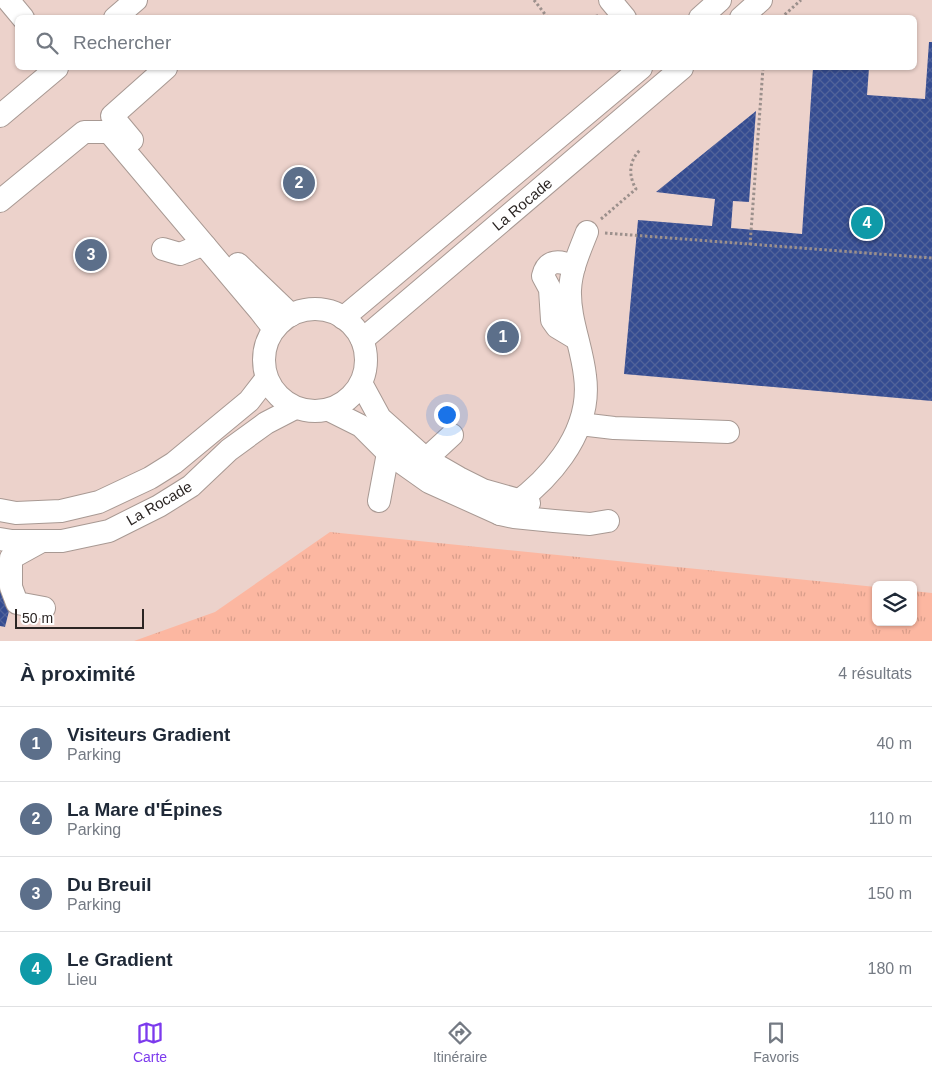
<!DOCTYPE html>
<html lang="fr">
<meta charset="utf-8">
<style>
:root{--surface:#fff;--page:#f6f6f7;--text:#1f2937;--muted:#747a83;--line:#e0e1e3;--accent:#7c3aed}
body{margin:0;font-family:Helvetica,sans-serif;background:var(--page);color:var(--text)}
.controls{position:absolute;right:15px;bottom:15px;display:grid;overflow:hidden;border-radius:8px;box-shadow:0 1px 4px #0004}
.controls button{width:45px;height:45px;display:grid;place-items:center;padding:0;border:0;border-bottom:1px solid var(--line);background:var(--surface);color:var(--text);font:25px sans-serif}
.scale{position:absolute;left:15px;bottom:12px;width:129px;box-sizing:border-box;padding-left:5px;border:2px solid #2b2523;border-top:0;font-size:14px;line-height:18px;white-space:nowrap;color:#2b2523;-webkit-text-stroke:4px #fff;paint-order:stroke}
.you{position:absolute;left:446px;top:414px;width:18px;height:18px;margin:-12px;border:4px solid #fff;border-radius:50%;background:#1a73e8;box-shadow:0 0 0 8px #1a73e833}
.badge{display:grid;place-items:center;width:32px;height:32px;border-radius:50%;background:var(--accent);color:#fff;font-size:16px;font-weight:700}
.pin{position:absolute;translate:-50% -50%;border:2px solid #fff;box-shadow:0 1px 5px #0006}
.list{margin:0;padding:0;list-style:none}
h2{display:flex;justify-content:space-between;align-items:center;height:65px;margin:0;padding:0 20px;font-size:21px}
h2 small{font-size:16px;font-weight:400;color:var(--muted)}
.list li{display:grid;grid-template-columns:32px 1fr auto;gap:15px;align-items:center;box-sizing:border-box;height:75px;padding:0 20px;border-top:1px solid var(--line)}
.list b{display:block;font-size:19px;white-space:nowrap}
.list p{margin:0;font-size:16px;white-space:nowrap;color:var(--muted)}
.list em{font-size:16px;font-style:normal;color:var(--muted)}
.icon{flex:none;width:28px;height:28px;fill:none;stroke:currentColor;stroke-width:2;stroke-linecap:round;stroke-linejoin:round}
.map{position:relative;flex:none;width:932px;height:641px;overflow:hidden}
.search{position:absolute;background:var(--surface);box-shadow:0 1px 4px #0004;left:15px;right:15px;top:15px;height:55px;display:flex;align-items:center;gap:12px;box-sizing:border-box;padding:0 18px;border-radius:8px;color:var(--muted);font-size:19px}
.sheet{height:365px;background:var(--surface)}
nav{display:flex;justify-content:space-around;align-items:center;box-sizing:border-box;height:70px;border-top:1px solid var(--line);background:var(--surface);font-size:14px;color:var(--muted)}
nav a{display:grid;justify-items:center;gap:2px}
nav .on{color:var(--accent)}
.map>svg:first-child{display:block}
.built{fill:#ecd2cb;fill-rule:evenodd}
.grass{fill:url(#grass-tufts)}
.building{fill:url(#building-cross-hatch)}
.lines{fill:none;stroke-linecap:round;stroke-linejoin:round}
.minor-casing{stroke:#a89993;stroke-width:24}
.path{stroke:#9c908c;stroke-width:3;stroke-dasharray:2.5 2.5;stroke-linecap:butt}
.minor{stroke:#fff;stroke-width:22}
.labels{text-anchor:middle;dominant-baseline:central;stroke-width:5;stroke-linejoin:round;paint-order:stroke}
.street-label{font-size:15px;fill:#2b2523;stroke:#fff}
</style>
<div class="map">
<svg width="932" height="641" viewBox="0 0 932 641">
<defs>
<pattern id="grass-tufts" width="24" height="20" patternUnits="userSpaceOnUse" patternTransform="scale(1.25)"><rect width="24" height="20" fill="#fcb7a1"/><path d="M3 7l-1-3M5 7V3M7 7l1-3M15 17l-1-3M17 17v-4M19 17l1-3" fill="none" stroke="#d89d8a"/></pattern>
<pattern id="building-cross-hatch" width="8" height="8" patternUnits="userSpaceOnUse" patternTransform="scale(1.25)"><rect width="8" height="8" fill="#354c91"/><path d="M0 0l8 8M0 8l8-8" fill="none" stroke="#51639a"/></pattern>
</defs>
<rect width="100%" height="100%" fill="#f0dfd9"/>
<!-- built -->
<path class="built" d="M0,0h932v641h-932zM18,18h896v50h-896zM876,585h37v37h-37z"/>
<!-- grass -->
<path class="grass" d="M330,532l546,55v35h37v-31l19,2v48h-798l81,-29z"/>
<!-- building -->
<g class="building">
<path d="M929,42h3v359l-308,-27 14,-154 74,6 3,-27 -59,-7 100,-81 -7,91 -16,-1 -2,27 71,6 11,-166h56l-2,27 58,4z"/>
<path d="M0,591l13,4 -8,32 -5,-1z"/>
</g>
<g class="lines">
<!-- minor casing -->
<g class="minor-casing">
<g id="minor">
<path d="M8,0l15,18"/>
<path d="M610,0l15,18"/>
<path d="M115,18l21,-18"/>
<path d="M700,18l20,-18"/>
<path d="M741,18l20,-18"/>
<path d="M0,116l57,-48"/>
<path d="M132,140l-20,-24 54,-48"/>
<path d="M0,201l84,-69h25l151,179 14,18"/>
<path d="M163,249l17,5 17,-7 8,-1"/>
<path d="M238,264l53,51"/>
<path d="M574,267c-14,-7 -27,-8 -31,9l7,13 2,31 5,7 20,12"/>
<circle cx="315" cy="360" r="51"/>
<path d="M343,318l298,-250"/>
<path d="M362,340l320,-272"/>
<path d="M361,383l19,35 46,41 33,19 24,12 46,13"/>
<path d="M329,410l32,16 27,27 41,29 71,32 14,3 40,4 36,3 18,-3"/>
<path d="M580,424l34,4 114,4"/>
<path d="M426,459l26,-24"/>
<path d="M379,501l9,-48"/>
<path d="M0,510l16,3 45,-2 38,-9 51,-24 24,-15 75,-62 17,-22"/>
<path d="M500,514c46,-29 93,-80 85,-138 -3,-29 -16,-57 -15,-86 1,-21 10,-40 17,-58"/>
<path d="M0,539l12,2h50l47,-10 50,-25 32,-20 38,-36 37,-27 29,-15"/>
<path d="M40,542l-29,16v29l6,16 27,5"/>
</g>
</g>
<!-- path -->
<g class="path">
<path d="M534,0l14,18"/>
<path d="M591,18l9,-3"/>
<path d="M781,18l20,-18"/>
<path d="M601,219l35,-30c-8,-14 -7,-28 4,-39"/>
<path d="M605,233l327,25"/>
<path d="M750,245l13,-177"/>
</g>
<!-- minor -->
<use href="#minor" class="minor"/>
</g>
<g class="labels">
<!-- street labels -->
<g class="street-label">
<text transform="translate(522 204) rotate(-40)">La Rocade</text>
<text transform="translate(159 503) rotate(-30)">La Rocade</text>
</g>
</g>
</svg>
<div class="controls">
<button><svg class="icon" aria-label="layers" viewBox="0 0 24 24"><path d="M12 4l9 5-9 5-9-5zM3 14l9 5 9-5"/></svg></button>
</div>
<div class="scale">50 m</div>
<div class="you"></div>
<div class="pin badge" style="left:503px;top:337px;background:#5c6f8a">1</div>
<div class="pin badge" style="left:299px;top:183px;background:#5c6f8a">2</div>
<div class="pin badge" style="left:91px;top:255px;background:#5c6f8a">3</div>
<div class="pin badge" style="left:867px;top:223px;background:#0f9aa8">4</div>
<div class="search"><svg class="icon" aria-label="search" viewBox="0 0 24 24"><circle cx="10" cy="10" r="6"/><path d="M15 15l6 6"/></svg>Rechercher</div>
</div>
<section class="sheet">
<h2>À proximité<small>4 résultats</small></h2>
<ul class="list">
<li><span class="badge" style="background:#5c6f8a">1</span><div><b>Visiteurs Gradient</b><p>Parking</p></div><em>40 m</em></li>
<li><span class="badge" style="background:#5c6f8a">2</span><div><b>La Mare d'Épines</b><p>Parking</p></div><em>110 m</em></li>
<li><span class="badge" style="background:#5c6f8a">3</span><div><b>Du Breuil</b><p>Parking</p></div><em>150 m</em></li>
<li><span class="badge" style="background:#0f9aa8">4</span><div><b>Le Gradient</b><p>Lieu</p></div><em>180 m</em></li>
</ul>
</section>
<nav>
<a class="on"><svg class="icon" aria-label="map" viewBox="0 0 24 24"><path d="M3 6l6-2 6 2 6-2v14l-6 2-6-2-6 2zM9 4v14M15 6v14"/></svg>Carte</a>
<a><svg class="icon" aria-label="directions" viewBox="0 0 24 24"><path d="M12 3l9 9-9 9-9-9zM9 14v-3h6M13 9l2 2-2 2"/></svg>Itinéraire</a>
<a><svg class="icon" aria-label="saved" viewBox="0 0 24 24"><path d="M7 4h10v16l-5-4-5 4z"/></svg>Favoris</a>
</nav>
